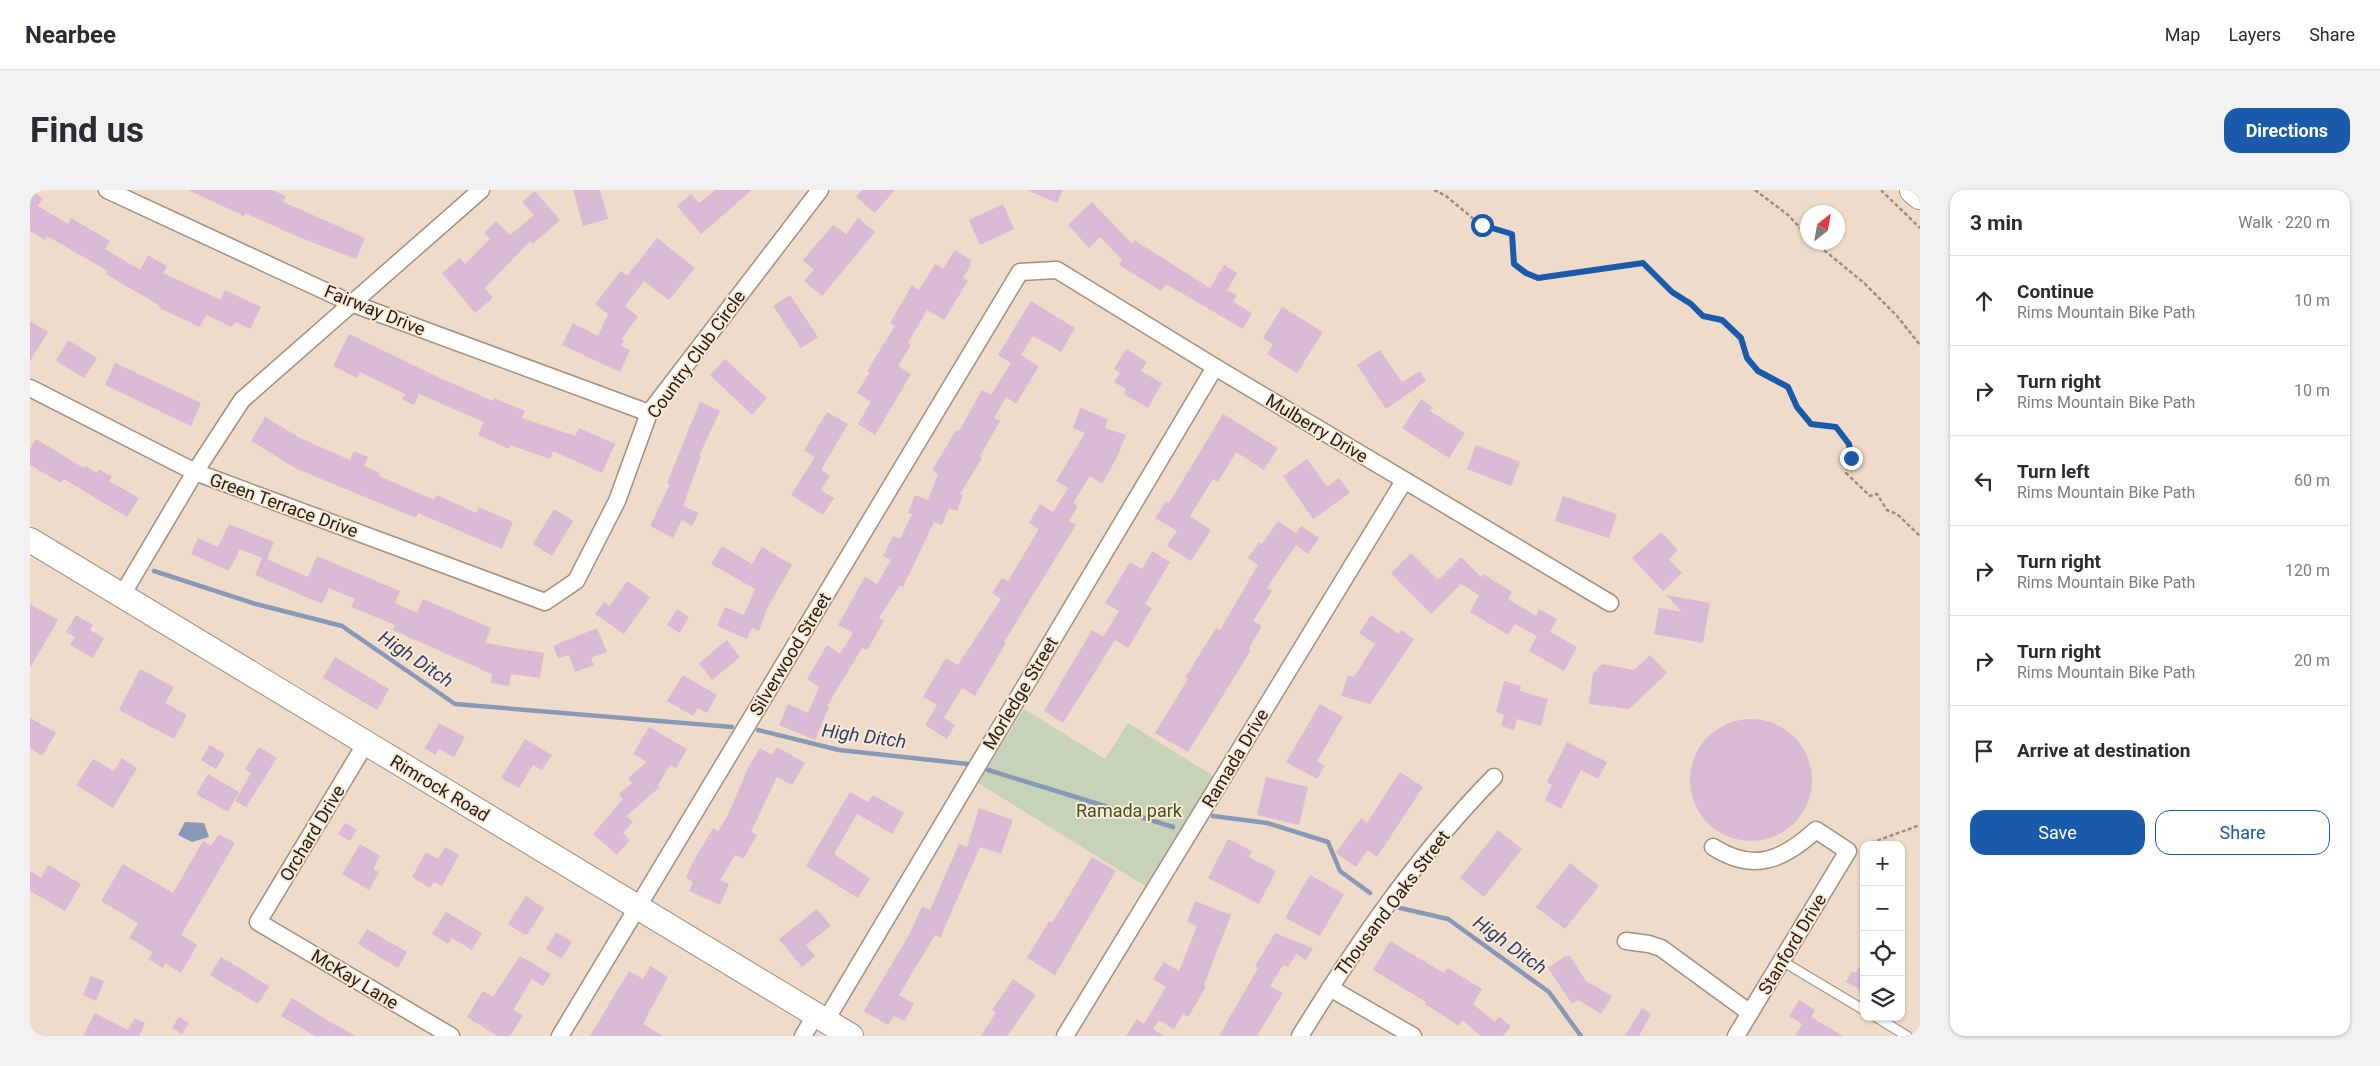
<!DOCTYPE html>
<meta charset="utf-8">
<style>
:root{--surface:#fff;--page:#f2f2f3;--text:#2b2b33;--muted:#7c7c81;--line:#e1e1e2;--accent:#195aaa}
body{margin:0;font-family:Roboto,sans-serif;background:var(--page);color:var(--text)}
.controls{position:absolute;right:15px;bottom:15px;display:grid;overflow:hidden;border-radius:10px;box-shadow:0 1px 4px #0004}
.controls button{width:45px;height:45px;display:grid;place-items:center;padding:0;border:0;border-bottom:1px solid var(--line);background:var(--surface);color:var(--text);font:25px sans-serif}
.compass{position:absolute;left:1770px;top:15px;width:45px;height:45px;border-radius:50%;background:var(--surface);box-shadow:0 1px 4px #0004;rotate:31deg}
.stop{position:absolute;width:15px;height:15px;margin:-11px;border:4px solid #195aaa;border-radius:50%;background:#fff}
.stop.end{background:#195aaa;border-color:#fff;box-shadow:0 1px 5px #0008}
.list{margin:0;padding:0;list-style:none}
h2{display:flex;justify-content:space-between;align-items:center;height:65px;margin:0;padding:0 20px;font-size:21px}
h2 small{font-size:16px;font-weight:400;color:var(--muted)}
.list li{display:grid;grid-template-columns:32px 1fr auto;gap:15px;align-items:center;box-sizing:border-box;height:90px;padding:0 20px;border-top:1px solid var(--line)}
.list b{display:block;font-size:19px;white-space:nowrap}
.list p{margin:0;font-size:16px;white-space:nowrap;color:var(--muted)}
.list em{font-size:16px;font-style:normal;color:var(--muted)}
.actions{display:flex;gap:10px;padding:15px 20px}
.actions a{flex:1;padding:11px 0;border:1px solid var(--accent);border-radius:15px;text-align:center;font-size:18px;color:var(--accent)}
.actions .main{background:var(--accent);color:#fff}
.icon{flex:none;width:28px;height:28px;fill:none;stroke:currentColor;stroke-width:2;stroke-linecap:round;stroke-linejoin:round}
.map{position:relative;flex:none;width:1890px;height:846px;overflow:hidden;border-radius:15px}
header{display:flex;align-items:center;gap:30px;box-sizing:border-box;height:70px;padding:0 25px;background:var(--surface);border-bottom:1px solid var(--line)}
header strong{font-size:24px}
nav{display:flex;gap:28px;margin-inline-start:auto;font-size:18px}
.intro{display:flex;align-items:center;justify-content:space-between;box-sizing:border-box;height:120px;padding:0 30px}
h1{margin:0;font-size:35px}
.button{padding:12px 22px;border-radius:15px;background:var(--accent);color:#fff;font-size:18px;font-weight:700}
main{display:flex;gap:30px;padding:0 30px}
aside{flex:1;background:var(--surface);border-radius:15px;box-shadow:0 1px 4px #0004}
.map>svg:first-child{display:block}
.green{fill:#c6d3b8}
.water{fill:#8898b7}
.lines{fill:none;stroke-linecap:round;stroke-linejoin:round}
.stream{stroke:#8898b7;stroke-width:4.5}
.building{fill:#dabbd5}
.lane-casing{stroke:#a2907e;stroke-width:11}
.street-casing{stroke:#a2907e;stroke-width:19}
.secondary-casing{stroke:#a2907e;stroke-width:26}
.highway-casing{stroke:#a2907e;stroke-width:30}
.path{stroke:#9d8f81;stroke-width:2.5;stroke-dasharray:4 2.5;stroke-linecap:butt}
.lane{stroke:#fff;stroke-width:9}
.street{stroke:#fff;stroke-width:16}
.secondary{stroke:#fff;stroke-width:24}
.highway{stroke:#fff;stroke-width:28}
.route{stroke:#195aaa;stroke-width:6}
.labels{text-anchor:middle;dominant-baseline:central;stroke-width:4;stroke-linejoin:round;paint-order:stroke}
.street-label{font-size:18px;fill:#28211a;stroke:#fce9d6}
.park-label{font-size:18px;fill:#405522;stroke:#fce9d6}
.water-label{font-size:19px;font-style:italic;fill:#2c426d;stroke:#fce9d6}
</style>
<header>
<strong>Nearbee</strong>
<nav><a>Map</a><a>Layers</a><a>Share</a></nav>
</header>
<div class="intro"><h1>Find us</h1><a class="button">Directions</a></div>
<main>
<div class="map">
<svg width="1890" height="846" viewBox="0 0 1890 846">
<rect width="100%" height="100%" fill="#efdbc9"/>
<!-- green -->
<path class="green" d="M994,519l81,50 23,-36 87,54 -68,110 -169,-104z"/>
<!-- water -->
<path class="water" d="M155,632l19,1 5,14 -17,5 -14,-7z"/>
<g class="lines">
<!-- stream -->
<g class="stream">
<path d="M124,381l102,33 86,22 113,78 277,23"/>
<path d="M728,540l81,20 129,14"/>
<path d="M958,580l185,57"/>
<path d="M1183,626l54,7 61,19 12,29 30,22"/>
<path d="M1370,718l48,11 101,73 32,44"/>
</g>
</g>
<!-- building -->
<g class="building">
<path d="M0,0l13,8 -5,8 30,18 3,-6 39,23 -5,8 35,21 8,-15 19,11 -4,7 58,27 4,-10 36,17 -11,22 -15,-7 -3,5 -26,-12 -6,12 -41,-19 1,-2 -54,-32 2,-3 -61,-35 -2,4 -15,-9z"/>
<path d="M158,0h84l14,6 -3,6 82,36 -9,21 -55,-21 -56,-25 -1,3z"/>
<path d="M543,0h27l8,29 -25,7z"/>
<path d="M685,0h37l-51,44 -24,-28 14,-12 8,9z"/>
<path d="M832,0h33l-20,23 -19,-16z"/>
<path d="M997,0h36l-6,13z"/>
<path d="M505,1l25,29 -27,24 -3,-3 -45,47 8,10 -18,15 -33,-40 18,-15 5,6 25,-25 -6,-6 12,-12 14,14 24,-20 -12,-13z"/>
<path d="M1062,12l40,42 2,-4 76,48 14,-23 13,8 -10,17 10,5 -4,7 19,11 -9,16 -77,-45 -5,7 -42,-26 3,-5 -22,-23 -11,11 -21,-23z"/>
<path d="M973,14l11,25 -34,16 -11,-25z"/>
<path d="M828,28l17,14 -53,64 -18,-15 10,-11 -11,-10 30,-35 13,9z"/>
<path d="M627,48l38,30 -26,32 -25,-19 -19,25 13,11 -17,22 3,1 -3,6 9,4 -10,22 -58,-27 11,-22 25,13 10,-22 -13,-10 26,-33 6,5z"/>
<path d="M925,60l16,10v5l-8,13 5,3 -24,39 -17,-10 -19,33 3,2 -13,21 13,8 -36,61 -17,-11 13,-22 -14,-9 13,-21 -3,-1 28,-45 -5,-3 22,-38 7,5 16,-26 8,5z"/>
<path d="M760,105l28,42 -17,11 -28,-42z"/>
<path d="M1001,111l44,27 -14,24 -28,-16 -12,19 18,11 -23,38 -10,-7 -12,21 6,3 -20,35 2,2 -22,36 3,1 -6,16 -8,-3 -7,17 -8,-3 -31,65 -3,-2 -21,33 5,3 -17,29 -5,-2 -35,58 2,1 -14,33 -36,-15 9,-21 20,9 11,-26 -12,-8 20,-34 13,9 13,-21 -15,-8 27,-48 12,7 14,-24 -8,-4 10,-20 7,3 12,-25 -4,-1 7,-18 13,5 10,-26 -6,-4 14,-23 10,-17 3,1 23,-41 9,5 20,-32 -13,-8z"/>
<path d="M1252,117l41,25 -26,41 -30,-19 6,-10 -10,-6z"/>
<path d="M0,131l18,11 -18,29z"/>
<path d="M319,144l91,44 53,23 1,-3 31,13 -3,7 53,18 4,-8 36,16 -13,29 -49,-22 -3,8 -40,-14 -1,4 -31,-14 6,-13 -65,-28 -5,11 -12,-6 3,-5 -45,-22 -3,6 -24,-12z"/>
<path d="M38,150l29,18 -13,20 -28,-17z"/>
<path d="M1096,159l21,13 -6,9 21,12 -14,25 -24,-14 2,-5 -12,-7 6,-9 -6,-4z"/>
<path d="M1350,160l22,32 18,-11 6,10 -40,28 -29,-44z"/>
<path d="M695,169l42,39 -15,17 -42,-40z"/>
<path d="M85,173l86,40 -10,23 -86,-41z"/>
<path d="M1391,209l12,8 -3,4 35,22 -16,25 -47,-30z"/>
<path d="M670,212l20,9 -21,45h2l-18,50 16,7 -7,13 -10,-6 -9,18 -23,-12 20,-42 -3,-1z"/>
<path d="M1050,218l28,11 -3,9 21,7 -9,22 -15,27 -12,-8 -17,27 5,3 -9,15 7,4 -72,117 2,1 -31,53 -13,-8 -18,30 11,7 -8,14 -22,-14 12,-20 -14,-8 23,-39 12,7 43,-66 -9,-6 10,-15 6,3 31,-52 -10,-6 11,-19 13,8 15,-24 -12,-7 29,-48 -12,-5z"/>
<path d="M797,222l21,12 -27,46 9,6 -9,14 13,8 -11,17 -32,-20 24,-38 -11,-7z"/>
<path d="M1193,224l55,34 -14,22 -28,-18 -18,30 -5,-3 -23,37 21,14 -20,31 -24,-15 10,-15 -22,-13 11,-17 3,2z"/>
<path d="M235,227l37,22 48,21 4,-9 14,6 -4,9 16,7 -1,3 55,24 3,-5 39,18 3,-6 34,15 -11,27 -84,-36 -2,5 -119,-49 -46,-28z"/>
<path d="M6,249l48,29 2,-2 11,7 2,-4 13,8 -3,4 30,17 -12,19 -63,-38 -3,4 -31,-18v-16z"/>
<path d="M1446,255l44,17 -9,24 -44,-17z"/>
<path d="M1277,269l20,28 12,-9 11,15 -37,26 -30,-43z"/>
<path d="M1533,306l54,18 -8,24 -54,-17z"/>
<path d="M524,319l19,12 -21,35 -19,-12z"/>
<path d="M1248,331l18,12 5,-7 18,12 -11,16 -12,-9 -29,43 5,3 -19,30 9,5 -13,22 2,2 -63,102 -33,-19 33,-54 -3,-1 31,-50 4,2 38,-65 -10,-7 11,-16 3,2z"/>
<path d="M199,334l45,18 -7,17 41,18 9,-21 83,35 -5,12 22,10 6,-14 68,29 -6,15 59,10 -4,25 -29,-4 -2,12 -18,-3 1,-9 -99,-44 2,-5 -44,-18 4,-8 -26,-11 -7,16 -67,-29 7,-17 -22,-9 -11,22 -38,-17 7,-16 20,9z"/>
<path d="M1631,342l17,18 -9,9 13,14 -19,18 -31,-33z"/>
<path d="M692,356l30,18 10,-17 30,18 -27,47h1l-7,19 -7,-3 -5,11 -30,-13 8,-19 19,8 11,-26 -44,-25z"/>
<path d="M1122,361l18,11 -25,42 7,4 -24,40 -13,-8 -52,83 -19,-12 48,-81 11,7 16,-26 -14,-8 25,-41 12,7z"/>
<path d="M1381,363l27,27 23,-23 20,20 2,-3 29,18 -4,7 28,17 3,-7 18,10 -7,13 27,15 -13,24 -35,-20 8,-15 -22,-12 -7,11 -38,-23 9,-17 -18,-11 -30,30 -40,-41z"/>
<path d="M597,391l23,16 -26,37 -29,-20 9,-12 6,4z"/>
<path d="M1636,405l44,8 -7,40 -49,-9 5,-26 23,4z"/>
<path d="M0,414l28,16 -28,48z"/>
<path d="M647,419l12,8 -9,16 -13,-8z"/>
<path d="M46,425l17,10 -3,5 14,8 -11,20 -23,-13 5,-8 -9,-5z"/>
<path d="M1341,425l28,19 2,-4 13,9 -44,65 -29,-8 7,-21 6,2 21,-33 -16,-11z"/>
<path d="M567,438l10,24 -16,6 3,7 -19,7 -6,-17 -11,3 -5,-12z"/>
<path d="M697,450l13,17 -28,23 -13,-17z"/>
<path d="M1620,465l17,18 -38,36 -40,-5 4,-31 9,-9 32,6z"/>
<path d="M305,467l54,32 -12,21 -54,-32z"/>
<path d="M110,479l34,18 -9,16 22,12 -13,24 -55,-29z"/>
<path d="M653,485l34,20 -10,18 -9,-5 -5,8 -26,-15z"/>
<path d="M1474,491l17,5 -1,5 28,8 -7,27 -24,-7 -3,11 -13,-4 3,-11 -8,-3z"/>
<path d="M1290,514l23,13 -26,44 8,5 -8,13 -31,-17z"/>
<path d="M0,528l26,15 -14,23 -12,-8z"/>
<circle cx="1721" cy="590" r="61"/>
<path d="M409,533l26,14 -11,20 -15,-8 -4,6 -10,-7z"/>
<path d="M619,537l38,22 -11,19 -6,-3 -12,20 2,2 -34,29 7,6 -10,11 7,7 -13,15 -24,-21 30,-35 -4,-5 13,-11 -4,-5 19,-16 -14,-8z"/>
<path d="M495,549l27,16 -10,15 -9,-5 -14,23 -18,-10z"/>
<path d="M1537,552l40,20 -9,17 -17,-9 -20,39 -16,-9 7,-15 -5,-3z"/>
<path d="M180,555l15,9 -9,15 -15,-9z"/>
<path d="M229,557l18,11 -31,49 -11,-6 16,-28 -6,-4z"/>
<path d="M747,557l28,16 -13,22 -15,-8 -26,55 6,3 -14,24 -8,-4 -15,25 9,4 -9,21 -31,-14 4,-9 -7,-4 7,-16 20,-34 5,3 10,-16 20,-47 12,-20 12,7z"/>
<path d="M92,568l15,10 -24,40 -37,-23 17,-26 21,12z"/>
<path d="M1370,582l23,15 -46,70 -9,-7 -12,17 -20,-14 25,-35 6,5z"/>
<path d="M178,584l31,18 -11,20 -32,-18z"/>
<path d="M1236,587l42,10 -9,38 -42,-10z"/>
<path d="M820,602l18,10 5,-7 31,18 -12,21 -35,-20 -23,40 36,24 -12,20 -52,-32z"/>
<path d="M949,618l34,12 -12,34 -21,-7 -40,91 -5,-3 -36,60 15,9 -10,17 -10,-5 -6,9 -24,-14 46,-78 12,-27 8,4 29,-66 8,3z"/>
<path d="M315,633l12,7 -7,11 -12,-7z"/>
<path d="M1468,640l24,19 -38,48 -24,-19z"/>
<path d="M189,644l16,9 -54,92 16,10 -16,28 -16,-10 -2,5 -15,-9 5,-7 -24,-14 9,-15 -37,-22 22,-37 50,29 30,-52 8,5z"/>
<path d="M1198,649l24,12 -3,6 27,14 -17,33 -51,-26z"/>
<path d="M330,654l20,12 -7,13 6,3 -10,18 -27,-16z"/>
<path d="M415,657l14,8 -17,31 -8,-4 -4,6 -18,-11 14,-25 12,7z"/>
<path d="M1062,667l24,14 -61,104 -28,-17 22,-37 3,2z"/>
<path d="M1540,673l29,23 -34,43 -29,-22z"/>
<path d="M18,675l33,19 -16,27 -35,-20v-20l11,7z"/>
<path d="M1280,685l34,19 -24,42 -35,-18z"/>
<path d="M496,706l18,12 -16,26h-5l-15,-10z"/>
<path d="M1165,711l36,14 -27,70 2,2 -18,30 -5,-3 -9,15 -15,-9 -6,9 11,7h-38l11,-17 7,5 22,-37 -13,-8 11,-17 15,9 18,-45 -10,-4z"/>
<path d="M787,719l14,17 -25,19 9,11 -13,11 -23,-28z"/>
<path d="M416,722l36,21 -10,17 -20,-12 -4,6 -16,-10z"/>
<path d="M337,739l40,23 -9,16 -40,-24z"/>
<path d="M526,742l16,10 -10,17 -16,-10z"/>
<path d="M1245,743l38,15 -7,12 -10,-6 -8,13 -5,-2 -13,21 13,7 -26,43h-38l39,-68 -3,-2z"/>
<path d="M1360,751l54,32 4,-5 34,21 -9,15 22,18 4,-5 12,9 -8,10h-22l-19,-16 -3,6 -34,-22 1,-2 -53,-32z"/>
<path d="M490,766l31,18 -8,12 -11,-7 -19,31 10,6 -13,20h-13l-30,-19 16,-26 10,6z"/>
<path d="M1535,766h5l16,25 26,15 -11,18 -23,-14 -6,4 -24,-36z"/>
<path d="M191,767l48,29 -11,18 -48,-29z"/>
<path d="M1834,769v33l-18,-10 6,-11 4,2z"/>
<path d="M620,776l18,11 -25,47 20,12h-73l39,-65 14,8z"/>
<path d="M61,786l13,5 -8,20 -13,-6z"/>
<path d="M983,789l23,16 -29,41h-26l15,-24 -4,-2z"/>
<path d="M262,808l38,24 26,14h-41l-34,-20z"/>
<path d="M1769,810l16,10 -4,7 32,19h-48l7,-12 -13,-8z"/>
<path d="M1612,818l9,6 -12,22h-14z"/>
<path d="M65,823l33,17 7,-12 10,5 -6,13h-56z"/>
<path d="M149,827l10,6 -7,11 -10,-6z"/>
</g>
<g class="lines">
<!-- lane casing -->
<g class="lane-casing">
<g id="lane">
<path d="M1752,771l82,49"/>
<path d="M1846,827l31,19"/>
</g>
</g>
<!-- street casing -->
<g class="street-casing">
<g id="street">
<path d="M77,0l244,113 298,110"/>
<path d="M0,198l165,84 350,130 31,-21 41,-80 32,-88 171,-223"/>
<path d="M92,405l73,-123 47,-72 239,-210"/>
<path d="M336,553l-108,179 193,114"/>
<path d="M1683,657c41,26 70,13 103,-17l32,21 -112,185"/>
<path d="M1596,751l23,3 12,4 89,65"/>
<path d="M1300,798l83,48"/>
<path d="M796,830l389,-653"/>
<path d="M530,846l460,-764 37,-2 158,97 395,236"/>
<path d="M773,846l13,-22"/>
<path d="M1035,846l339,-555"/>
<path d="M1270,846c56,-91 119,-183 194,-259"/>
</g>
</g>
<!-- secondary casing -->
<g class="secondary-casing">
<path id="secondary" d="M0,350l821,496"/>
</g>
<!-- highway casing -->
<g class="highway-casing">
<path id="highway" d="M1884,0l6,5"/>
</g>
<!-- path -->
<g class="path">
<path d="M1404,0l12,6 35,29 31,9 2,30 12,9 12,5 105,-15 28,29 20,12 12,12 18,4 20,18 6,20 11,13 30,16 9,20 14,17 25,3c14,18 17,23 10,46l24,23 7,-2 10,16 10,4 23,22"/>
<path d="M1725,0l33,25 20,21"/>
<path d="M1851,0l39,38"/>
<path d="M1784,52l49,40 34,34 23,29"/>
<path d="M1835,655l55,-20"/>
</g>
<!-- lane -->
<use href="#lane" class="lane"/>
<!-- street -->
<use href="#street" class="street"/>
<!-- secondary -->
<use href="#secondary" class="secondary"/>
<!-- highway -->
<use href="#highway" class="highway"/>
</g>
<g class="lines">
<!-- route -->
<path class="route" d="M1452,35l30,9 2,30 12,9 12,5 105,-15 29,29 19,12 12,12 19,4 19,18 6,20 11,13 30,16 9,20 14,17 25,3 13,17 2,14"/>
</g>
<g class="labels">
<!-- street labels -->
<g class="street-label">
<text transform="translate(345 120) rotate(22)">Fairway Drive</text>
<text transform="translate(666 164) rotate(-54)">Country Club Circle</text>
<text transform="translate(1287 238) rotate(31)">Mulberry Drive</text>
<text transform="translate(254 315) rotate(20)">Green Terrace Drive</text>
<text transform="translate(760 464) rotate(-59)">Silverwood Street</text>
<text transform="translate(990 503) rotate(-59)">Morledge Street</text>
<text transform="translate(1205 568) rotate(-59)">Ramada Drive</text>
<text transform="translate(410 598) rotate(31)">Rimrock Road</text>
<text transform="translate(282 643) rotate(-59)">Orchard Drive</text>
<text transform="translate(1362 713) rotate(-53)">Thousand Oaks Street</text>
<text transform="translate(1762 754) rotate(-59)">Stanford Drive</text>
<text transform="translate(325 789) rotate(31)">McKay Lane</text>
</g>
<!-- park labels -->
<g class="park-label">
<text x="1099" y="620">Ramada park</text>
</g>
<!-- water labels -->
<g class="water-label">
<text transform="translate(386 469) rotate(34)">High Ditch</text>
<text transform="translate(834 546) rotate(8)">High Ditch</text>
<text transform="translate(1480 755) rotate(36)">High Ditch</text>
</g>
</g>
</svg>
<div class="controls">
<button>+</button>
<button>−</button>
<button><svg class="icon" aria-label="locate" viewBox="0 0 24 24"><circle cx="12" cy="12" r="6"/><path d="M12 2v4M12 18v4M2 12h4M18 12h4"/></svg></button>
<button><svg class="icon" aria-label="layers" viewBox="0 0 24 24"><path d="M12 4l9 5-9 5-9-5zM3 14l9 5 9-5"/></svg></button>
</div>
<svg class="compass" viewBox="-18 -18 36 36"><path d="M0-13l5 13h-10z" fill="#e53935"/><path d="M0 13l5-13h-10z" fill="#7c7c81"/></svg>
<div class="stop" style="left:1452px;top:35px"></div>
<div class="stop end" style="left:1821px;top:268px"></div>
</div>
<aside>
<h2>3 min<small>Walk · 220 m</small></h2>
<ul class="list">
<li><svg class="icon" aria-label="ahead" viewBox="0 0 24 24"><path d="M12 20V5M6 11l6-6 6 6"/></svg><div><b>Continue</b><p>Rims Mountain Bike Path</p></div><em>10 m</em></li>
<li><svg class="icon" aria-label="right" viewBox="0 0 24 24"><path d="M7 20v-9h11M14 6l5 5-5 5"/></svg><div><b>Turn right</b><p>Rims Mountain Bike Path</p></div><em>10 m</em></li>
<li><svg class="icon" aria-label="left" viewBox="0 0 24 24"><path d="M17 20v-9H6M10 6l-5 5 5 5"/></svg><div><b>Turn left</b><p>Rims Mountain Bike Path</p></div><em>60 m</em></li>
<li><svg class="icon" aria-label="right" viewBox="0 0 24 24"><path d="M7 20v-9h11M14 6l5 5-5 5"/></svg><div><b>Turn right</b><p>Rims Mountain Bike Path</p></div><em>120 m</em></li>
<li><svg class="icon" aria-label="right" viewBox="0 0 24 24"><path d="M7 20v-9h11M14 6l5 5-5 5"/></svg><div><b>Turn right</b><p>Rims Mountain Bike Path</p></div><em>20 m</em></li>
<li><svg class="icon" aria-label="arrive" viewBox="0 0 24 24"><path d="M6 21V4h12l-3 4 3 4H6"/></svg><div><b>Arrive at destination</b></div></li>
</ul>
<div class="actions"><a class="main">Save</a><a>Share</a></div>
</aside>
</main>
